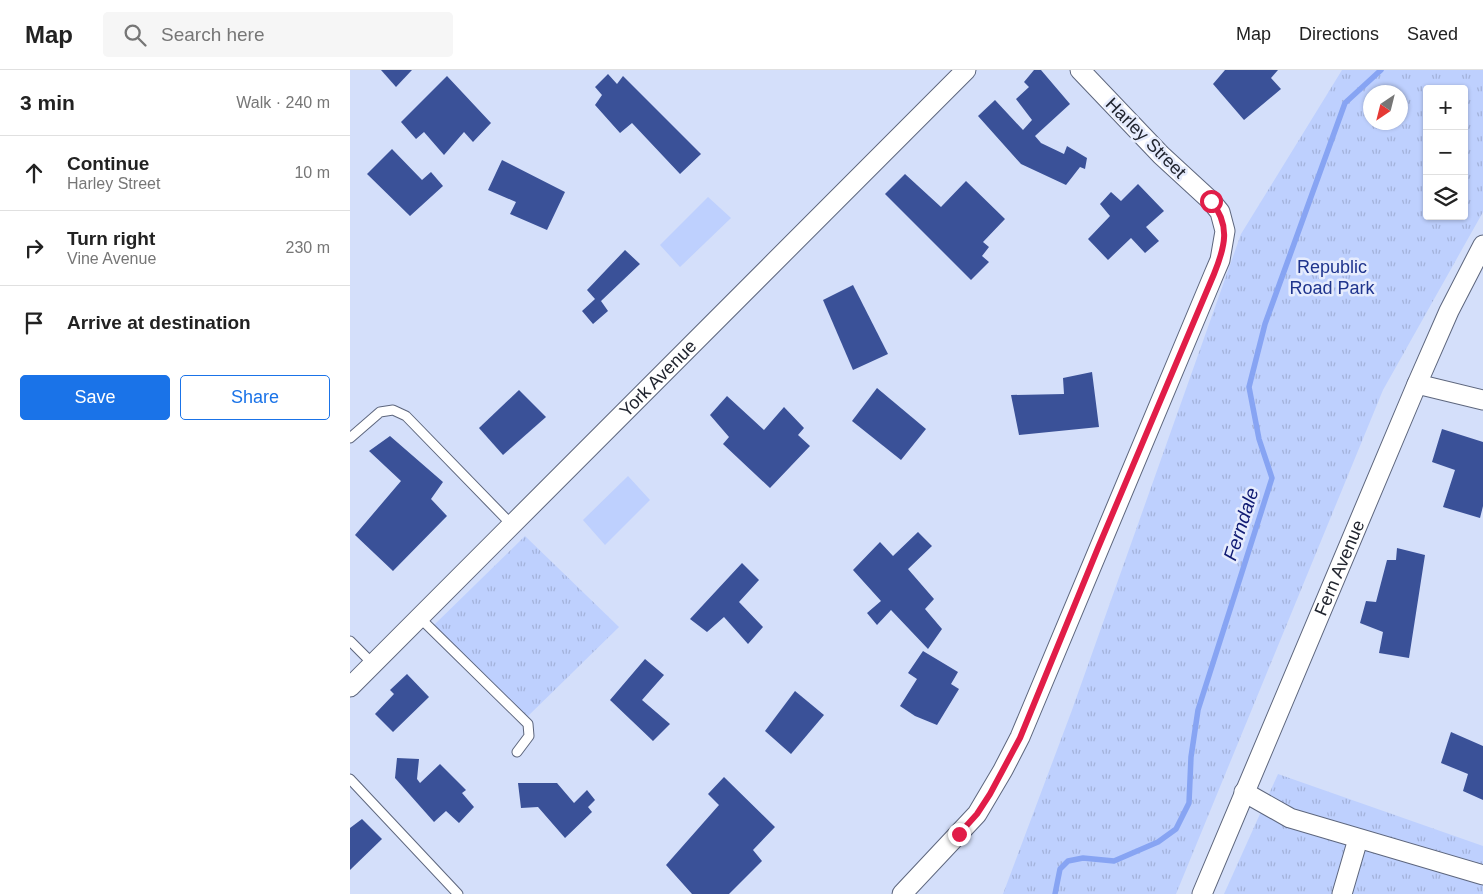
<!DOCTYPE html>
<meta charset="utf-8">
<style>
:root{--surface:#fff;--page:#f6f6f6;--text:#222;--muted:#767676;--line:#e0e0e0;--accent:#1a73e8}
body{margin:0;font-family:Arial,sans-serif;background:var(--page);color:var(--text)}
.controls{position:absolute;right:15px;top:15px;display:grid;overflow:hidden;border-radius:5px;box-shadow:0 1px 4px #0004}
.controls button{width:45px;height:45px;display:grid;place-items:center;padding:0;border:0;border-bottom:1px solid var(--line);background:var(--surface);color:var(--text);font:25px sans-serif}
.compass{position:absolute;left:1013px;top:15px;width:45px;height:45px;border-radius:50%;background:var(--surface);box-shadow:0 1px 4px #0004;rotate:215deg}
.stop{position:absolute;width:15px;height:15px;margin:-11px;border:4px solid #e11d48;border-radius:50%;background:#fff}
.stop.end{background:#e11d48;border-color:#fff;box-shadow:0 1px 5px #0008}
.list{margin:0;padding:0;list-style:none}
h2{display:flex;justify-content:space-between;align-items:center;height:65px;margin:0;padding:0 20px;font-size:21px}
h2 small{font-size:16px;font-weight:400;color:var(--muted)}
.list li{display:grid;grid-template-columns:32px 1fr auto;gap:15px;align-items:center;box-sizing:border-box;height:75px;padding:0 20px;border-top:1px solid var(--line)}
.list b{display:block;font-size:19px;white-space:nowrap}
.list p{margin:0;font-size:16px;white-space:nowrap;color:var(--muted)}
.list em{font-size:16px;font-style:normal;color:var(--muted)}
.actions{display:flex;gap:10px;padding:15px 20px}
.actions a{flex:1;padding:11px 0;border:1px solid var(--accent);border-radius:5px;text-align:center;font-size:18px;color:var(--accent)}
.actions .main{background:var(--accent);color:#fff}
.icon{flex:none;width:28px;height:28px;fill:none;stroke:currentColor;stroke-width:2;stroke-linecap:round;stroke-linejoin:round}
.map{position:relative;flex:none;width:1133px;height:824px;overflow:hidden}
header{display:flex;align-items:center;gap:30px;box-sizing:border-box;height:70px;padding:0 25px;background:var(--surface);border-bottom:1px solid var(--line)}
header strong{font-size:24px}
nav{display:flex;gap:28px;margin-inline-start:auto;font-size:18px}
.search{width:350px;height:45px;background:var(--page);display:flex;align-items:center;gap:12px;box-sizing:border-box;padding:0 18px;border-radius:5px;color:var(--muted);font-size:19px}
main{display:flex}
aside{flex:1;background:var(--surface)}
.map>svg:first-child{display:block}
.park{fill:url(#park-tufts);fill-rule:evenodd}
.pitch{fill:#bed0fe}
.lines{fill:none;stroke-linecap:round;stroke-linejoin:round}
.stream{stroke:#87a4f3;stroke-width:5.5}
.building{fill:#3a5198}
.service-casing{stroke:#5d667d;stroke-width:11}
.minor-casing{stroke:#5d667d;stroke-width:21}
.service{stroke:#fff;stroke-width:9}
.minor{stroke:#fff;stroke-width:19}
.route{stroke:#e11d48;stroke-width:6}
.labels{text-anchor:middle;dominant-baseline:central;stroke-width:5;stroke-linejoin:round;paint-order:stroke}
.street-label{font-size:18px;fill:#21252f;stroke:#e6ecfd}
.park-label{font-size:18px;fill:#1f348d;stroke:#e6ecfd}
.water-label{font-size:19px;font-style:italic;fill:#0f1a73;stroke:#e6ecfd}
</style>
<header>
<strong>Map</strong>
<div class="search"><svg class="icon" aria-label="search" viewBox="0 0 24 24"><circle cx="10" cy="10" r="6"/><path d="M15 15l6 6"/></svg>Search here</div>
<nav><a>Map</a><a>Directions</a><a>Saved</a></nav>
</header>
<main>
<aside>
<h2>3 min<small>Walk · 240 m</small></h2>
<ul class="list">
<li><svg class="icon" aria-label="ahead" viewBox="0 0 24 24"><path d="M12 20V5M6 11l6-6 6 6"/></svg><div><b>Continue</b><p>Harley Street</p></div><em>10 m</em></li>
<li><svg class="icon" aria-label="right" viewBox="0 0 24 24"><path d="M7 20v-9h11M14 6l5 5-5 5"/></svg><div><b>Turn right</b><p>Vine Avenue</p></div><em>230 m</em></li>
<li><svg class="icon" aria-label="arrive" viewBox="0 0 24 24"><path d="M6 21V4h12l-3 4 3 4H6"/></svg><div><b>Arrive at destination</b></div></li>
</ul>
<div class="actions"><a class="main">Save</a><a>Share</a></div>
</aside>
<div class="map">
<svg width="1133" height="824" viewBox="0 0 1133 824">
<defs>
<pattern id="park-tufts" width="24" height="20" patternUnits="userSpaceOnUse" patternTransform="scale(1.25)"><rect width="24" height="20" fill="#bed0fe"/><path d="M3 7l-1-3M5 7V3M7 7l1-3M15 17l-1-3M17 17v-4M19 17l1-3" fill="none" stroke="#a3b2da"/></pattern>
</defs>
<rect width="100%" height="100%" fill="#d4dffa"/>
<!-- park -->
<g class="park">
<path d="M992,0h141v142l-100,178 -207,504h-173l69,-184 169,-476zM1077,19h37v127h-37zM1021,22h29v30h-29z"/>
<path d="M175,466l94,91 -93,91 -93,-92z"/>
<path d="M928,704l205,72v48h-259z"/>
</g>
<!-- pitch -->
<g class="pitch">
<path d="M358,127l23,21 -51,49 -20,-22z"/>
<path d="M278,406l22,24 -45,45 -22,-25z"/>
</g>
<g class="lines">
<!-- stream -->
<path class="stream" d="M705,824l5,-25 8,-8 15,-3 31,3 44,-19 18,-13 13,-26 2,-46 7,-47 74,-232 -13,-39 -10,-52 16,-63 80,-221 36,-33"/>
</g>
<!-- building -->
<g class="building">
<path d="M31,0h31l-16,17z"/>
<path d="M684,0h7l29,34 -35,32 6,7 23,11 3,-8 20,12 -2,11 -5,-2 -14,18 -45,-21 -43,-48 17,-16 28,30 9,-10 -16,-21 13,-12 -5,-5z"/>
<path d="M875,0h53l-7,8 10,11 -37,31 -31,-36z"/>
<path d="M258,4l9,10 6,-8 78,78 -21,20 -48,-51 -12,10 -25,-28 7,-10 -7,-8z"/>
<path d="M97,6l44,47 -18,19 -9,-10 -20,23 -20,-23 -8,7 -15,-17z"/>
<path d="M42,79l30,31 9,-8 12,14 -33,30 -43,-42z"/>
<path d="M152,90l63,32 -18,38 -37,-16 6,-12 -28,-12z"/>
<path d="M555,104l36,33 25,-26 39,38 -22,23 6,5 -7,9 7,6 -18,18 -86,-86z"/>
<path d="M788,114l26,27 -18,16 13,14 -14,12 -14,-15 -23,22 -20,-21 22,-23 -10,-12 11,-12 10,9z"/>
<path d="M275,180l15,14 -39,37 7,10 -15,13 -11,-13 13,-12 -8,-9z"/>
<path d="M503,215l35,69 -35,16 -30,-70z"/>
<path d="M742,302l7,55 -80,8 -8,-40 53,-1 -1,-16z"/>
<path d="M527,318l49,41 -25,31 -49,-39z"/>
<path d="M169,320l27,27 -43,38 -24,-27z"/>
<path d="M377,326l37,34 20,-23 20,21 -6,7 12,11 -40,42 -47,-44 6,-7 -19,-22z"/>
<path d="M1092,359l41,13v64l-3,12 -37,-11 12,-37 -23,-8z"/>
<path d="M40,366l53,46 -12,17 16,17 -54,55 -38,-36 46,-54 -32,-30z"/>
<path d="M568,462l14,14 -24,23 26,30 -9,10 17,20 -14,20 -37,-39 -14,15 -10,-12 14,-12 -28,-31 27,-28 13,14z"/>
<path d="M1047,478l28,7 -16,103 -30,-5 4,-21 -23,-9 6,-22 10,1 11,-42h9z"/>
<path d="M392,493l17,17 -20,22 24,25 -15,17 -24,-27 -17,15 -17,-13z"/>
<path d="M573,581l35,21 -7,12 8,5 -22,36 -22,-9 -15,-10 17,-27 -9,-6z"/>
<path d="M295,589l19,16 -22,25 28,24 -17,17 -43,-41z"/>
<path d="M57,604l22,23 -36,35 -18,-18 19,-20 -4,-4z"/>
<path d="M445,621l29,24 -33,39 -26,-23z"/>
<path d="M1101,662l32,14v54l-20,-9 5,-17 -27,-11z"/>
<path d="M47,688l22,1 -2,20 3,4 20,-19 26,26 -4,3 12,14 -15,16 -13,-12 -12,11 -39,-44z"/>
<path d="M374,707l51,50 -22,23 9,11 -33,33h-37l-26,-29 53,-60 -11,-11z"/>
<path d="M168,713h39l17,20 13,-13 8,10 -7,7 4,5 -27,26 -27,-31 -17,1z"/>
<path d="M12,749l20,20 -32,31v-42z"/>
</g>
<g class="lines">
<!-- service casing -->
<g class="service-casing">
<g id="service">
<path d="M0,368l30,-26 13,-2 13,6 106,109"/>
<path d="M70,548l108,106 1,12 -12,16"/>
<path d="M0,571l23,23"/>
<path d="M0,709l108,115"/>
</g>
</g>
<!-- minor casing -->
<g class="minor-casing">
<g id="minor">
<path d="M1067,314l66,16"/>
<path id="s1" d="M0,617l616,-617"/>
<path d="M894,722l46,26 193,57"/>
<path d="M552,824l75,-80 26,-44 17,-33 194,-463 6,-14 5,-29 -5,-19 -9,-11 -50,-46 -81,-85"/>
<path id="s2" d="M852,824l215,-510 32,-73 34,-66"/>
<path d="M992,824l16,-55"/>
</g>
</g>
<!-- service -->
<use href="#service" class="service"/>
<!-- minor -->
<use href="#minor" class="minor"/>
</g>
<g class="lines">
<!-- route -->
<path class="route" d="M609,764l18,-20 13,-20 30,-56 78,-190 116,-274c11,-27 17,-49 -3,-73"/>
</g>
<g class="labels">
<!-- street labels -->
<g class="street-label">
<text transform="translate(796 68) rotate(45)">Harley Street</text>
<text stroke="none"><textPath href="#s1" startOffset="436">York Avenue</textPath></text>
<text stroke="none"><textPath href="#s2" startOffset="354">Fern Avenue</textPath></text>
</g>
<!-- park labels -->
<g class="park-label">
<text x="982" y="197">Republic<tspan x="982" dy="21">Road Park</tspan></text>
</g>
<!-- water labels -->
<g class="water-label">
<text transform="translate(891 454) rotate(-72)">Ferndale</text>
</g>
</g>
</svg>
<div class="controls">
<button>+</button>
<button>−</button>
<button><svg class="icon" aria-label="layers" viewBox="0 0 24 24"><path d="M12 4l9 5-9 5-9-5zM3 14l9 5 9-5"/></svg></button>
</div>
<svg class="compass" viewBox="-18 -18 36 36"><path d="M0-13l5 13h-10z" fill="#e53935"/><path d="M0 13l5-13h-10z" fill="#767676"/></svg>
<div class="stop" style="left:861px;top:131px"></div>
<div class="stop end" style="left:609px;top:764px"></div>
</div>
</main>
